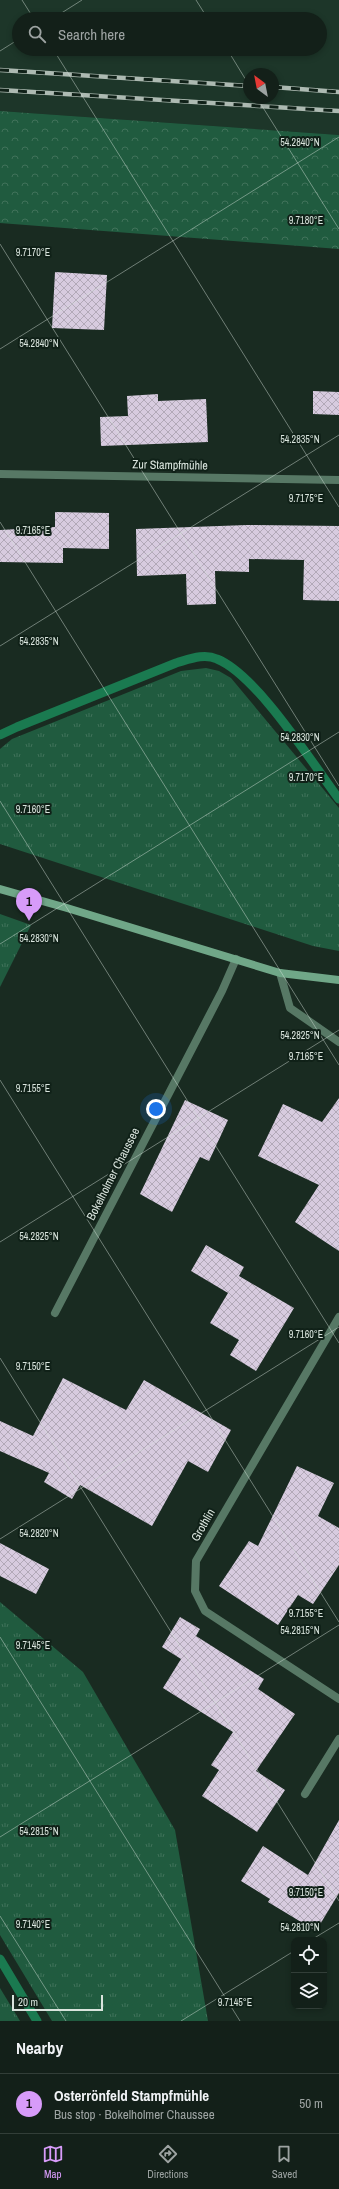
<!DOCTYPE html>
<meta charset="utf-8">
<style>
:root{--surface:#132019;--page:#1c2822;--text:#f1f3f6;--muted:#9da3a2;--line:#323e38;--accent:#d79bf9}
body{margin:0;font-family:"Archivo Narrow",sans-serif;background:var(--page);color:var(--text)}
.controls{position:absolute;right:12px;bottom:12px;display:grid;overflow:hidden;border-radius:8px;box-shadow:0 2px 6px #0003}
.controls button{width:36px;height:36px;display:grid;place-items:center;padding:0;border:0;border-bottom:1px solid var(--line);background:var(--surface);color:var(--text);font:20px sans-serif}
.compass{position:absolute;left:243px;top:68px;width:36px;height:36px;border-radius:50%;background:var(--surface);box-shadow:0 2px 6px #0003;rotate:328deg}
.scale{position:absolute;left:12px;bottom:10px;width:91px;box-sizing:border-box;padding-left:4px;border:2px solid #d9e4dd;border-top:0;font-size:11px;line-height:14px;white-space:nowrap;color:#d9e4dd;-webkit-text-stroke:3px #102118;paint-order:stroke}
.you{position:absolute;left:156px;top:1109px;width:14px;height:14px;margin:-10px;border:3px solid #fff;border-radius:50%;background:#1a73e8;box-shadow:0 0 0 6px #1a73e833}
.badge{display:grid;place-items:center;width:26px;height:26px;border-radius:50%;background:var(--accent);color:#111;font-size:13px;font-weight:700}
.pin{position:absolute;translate:-50% -33px;filter:drop-shadow(0 1px 2px #0008)}
.pin::after{content:'';position:absolute;top:21px;width:14px;height:12px;background:inherit;clip-path:polygon(0 0,100% 0,50% 100%)}
.list{margin:0;padding:0;list-style:none}
h2{display:flex;justify-content:space-between;align-items:center;height:52px;margin:0;padding:0 16px;font-size:17px}
h2 small{font-size:13px;font-weight:400;color:var(--muted)}
.list li{display:grid;grid-template-columns:26px 1fr auto;gap:12px;align-items:center;box-sizing:border-box;height:60px;padding:0 16px;border-top:1px solid var(--line)}
.list b{display:block;font-size:15px;white-space:nowrap}
.list p{margin:0;font-size:13px;white-space:nowrap;color:var(--muted)}
.list em{font-size:13px;font-style:normal;color:var(--muted)}
.icon{flex:none;width:22px;height:22px;fill:none;stroke:currentColor;stroke-width:2;stroke-linecap:round;stroke-linejoin:round}
.map{position:relative;flex:none;width:339px;height:2021px;overflow:hidden}
.search{position:absolute;background:var(--surface);box-shadow:0 2px 6px #0003;left:12px;right:12px;top:12px;height:44px;display:flex;align-items:center;gap:10px;box-sizing:border-box;padding:0 14px;border-radius:22px;color:var(--muted);font-size:15px}
.sheet{height:112px;background:var(--surface)}
nav{display:flex;justify-content:space-around;align-items:center;box-sizing:border-box;height:56px;border-top:1px solid var(--line);background:var(--surface);font-size:11px;color:var(--muted)}
nav a{display:grid;justify-items:center;gap:2px}
nav .on{color:var(--accent)}
.map>svg:first-child{display:block}
.built{fill:#1d3629;fill-rule:evenodd}
.grass{fill:url(#grass-tufts)}
.forest{fill:url(#forest-crowns)}
.lines{fill:none;stroke-linecap:round;stroke-linejoin:round}
.stream{stroke:#1a7a50;stroke-width:9}
.building{fill:url(#building-cross-hatch)}
.minor{stroke:#577865;stroke-width:8}
.secondary{stroke:#70a788;stroke-width:8}
.rail-casing{stroke:#adbab2;stroke-width:4.5}
.rail{stroke:#102118;stroke-width:3;stroke-dasharray:9;stroke-linecap:butt}
.ticks{fill:none;stroke:#d9e4dd;stroke-width:1;stroke-opacity:0.45}
.labels{text-anchor:middle;dominant-baseline:central;stroke-width:4;stroke-linejoin:round;paint-order:stroke}
.street-label{font-size:12px;fill:#d9e4dd;stroke:#102118}
.ticks-label{font-size:10px;text-anchor:middle;fill:#d9e4dd;stroke:#102118;stroke-width:4;stroke-linejoin:round;paint-order:stroke}
</style>
<div class="map">
<svg width="339" height="2021" viewBox="0 0 339 2021">
<defs>
<pattern id="grass-tufts" width="24" height="20" patternUnits="userSpaceOnUse"><rect width="24" height="20" fill="#205b3f"/><path d="M3 7l-1-3M5 7V3M7 7l1-3M15 17l-1-3M17 17v-4M19 17l1-3" fill="none" stroke="#40725a"/></pattern>
<pattern id="forest-crowns" width="20" height="18" patternUnits="userSpaceOnUse"><rect width="20" height="18" fill="#205b3f"/><path d="M2 6a3 3 0 1 1 6 0M12 15a3 3 0 1 1 6 0" fill="none" stroke="#40725a"/></pattern>
<pattern id="building-cross-hatch" width="8" height="8" patternUnits="userSpaceOnUse"><rect width="8" height="8" fill="#d7cbdf"/><path d="M0 0l8 8M0 8l8-8" fill="none" stroke="#b2a9b8"/></pattern>
</defs>
<rect width="100%" height="100%" fill="#192b21"/>
<!-- built -->
<path class="built" d="M0,0h339v135l-339,-24zM19,19h301v30h-301zM249,74h24v24h-24z"/>
<!-- grass -->
<g class="grass">
<path d="M206,668l13,3 12,7 108,130v143l-26,-5 -313,-102v-95l12,-10 169,-68z"/>
<path d="M0,914l31,11 -31,62z"/>
<path d="M0,1602l83,70 92,158 33,191h-156l-52,-86z"/>
<path d="M0,1988l20,33h-20z"/>
</g>
<!-- forest -->
<path class="forest" d="M0,111l339,24v114l-339,-26z"/>
<g class="lines">
<!-- stream -->
<g class="stream">
<path d="M0,735l17,-8 159,-64c14,-4 28,-10 41,-4 40,16 95,104 122,140"/>
<path d="M0,1959l37,62"/>
</g>
</g>
<!-- building -->
<g class="building">
<path d="M55,272l52,3 -3,55 -52,-2z"/>
<path d="M313,391l26,1v23l-26,-1z"/>
<path d="M158,394v7l48,-2 2,43 -107,4 -1,-29 28,-1 -1,-20z"/>
<path d="M55,512l54,1v36l-46,-1v15l-63,-1v-32l55,-3z"/>
<path d="M247,525l92,1v75l-36,-1 1,-40 -55,-1v13l-34,-1 1,33 -29,1 -1,-31 -49,2 -1,-47z"/>
<path d="M339,1098v153l-44,-29 24,-37 -61,-29 25,-52 39,18z"/>
<path d="M185,1100l43,20 -19,41 -9,-4 -28,55 -32,-18z"/>
<path d="M206,1245l38,22 -5,9 55,32 -38,63 -26,-16 9,-15 -29,-17 18,-30 -37,-22z"/>
<path d="M63,1378l63,32 18,-30 87,50 -23,42 -20,-11 -36,65 -72,-41 -8,14 -28,-17 5,-9 -49,-22v-30l33,15z"/>
<path d="M297,1466l37,17 -16,33 21,12v37l-26,39 -15,-9 -20,30 -59,-39 30,-45 9,5z"/>
<path d="M0,1543l49,26 -13,25 -36,-18z"/>
<path d="M180,1617l20,12 -4,7 68,43 -6,10 37,25 -39,57 29,19 -28,42 -55,-36 17,-26 -8,-5 22,-33 -70,-44 18,-29 -19,-12z"/>
<path d="M339,1820v73l-23,38 -48,-29 2,-3 -29,-18 22,-35 45,29z"/>
</g>
<g class="lines">
<!-- minor -->
<g class="minor">
<path d="M0,474l339,6"/>
<path d="M280,973l10,35 49,34"/>
<path d="M55,1313l167,-322 14,-32"/>
<path d="M339,1317l-143,244 -1,30 10,20 134,88"/>
<path d="M305,1794l34,-55"/>
</g>
<!-- secondary -->
<path class="secondary" d="M0,889l67,19 213,65 59,7"/>
<!-- rail casing -->
<g class="rail-casing">
<g id="rail">
<path d="M0,70l249,16"/>
<path d="M273,87l66,5"/>
<path d="M0,90l339,21"/>
</g>
</g>
<!-- rail -->
<use href="#rail" class="rail"/>
</g>
<!-- ticks -->
<path class="ticks" d="M22,0l12,19M196,0l12,19M52,19l30,-19M53,49l286,458M227,49l22,36M0,51l19,-12M257,98l82,131M0,244l339,542M0,349l339,-212M0,522l339,543M0,646l339,-211M0,801l339,542M0,944l339,-212M0,1080l339,542M0,1242l339,-212M0,1358l339,543M0,1539l339,-212M0,1637l240,384M0,1837l339,-212M0,1916l66,105M311,1940l28,-17M181,2021l113,-70"/>
<g class="labels">
<!-- street labels -->
<g class="street-label">
<text transform="translate(170 465) rotate(1)">Zur Stampfmühle</text>
<text transform="translate(113 1174) rotate(-63)">Bokelholmer Chaussee</text>
<text transform="translate(203 1525) rotate(-60)">Grothlin</text>
</g>
</g>
<g class="ticks-label">
<text x="300" y="146">54.2840°N</text>
<text x="306" y="224">9.7180°E</text>
<text x="33" y="256">9.7170°E</text>
<text x="39" y="347">54.2840°N</text>
<text x="300" y="443">54.2835°N</text>
<text x="306" y="502">9.7175°E</text>
<text x="33" y="534">9.7165°E</text>
<text x="39" y="645">54.2835°N</text>
<text x="300" y="741">54.2830°N</text>
<text x="306" y="781">9.7170°E</text>
<text x="33" y="813">9.7160°E</text>
<text x="39" y="942">54.2830°N</text>
<text x="300" y="1039">54.2825°N</text>
<text x="306" y="1060">9.7165°E</text>
<text x="33" y="1092">9.7155°E</text>
<text x="39" y="1240">54.2825°N</text>
<text x="306" y="1338">9.7160°E</text>
<text x="33" y="1370">9.7150°E</text>
<text x="39" y="1537">54.2820°N</text>
<text x="306" y="1617">9.7155°E</text>
<text x="300" y="1634">54.2815°N</text>
<text x="33" y="1649">9.7145°E</text>
<text x="39" y="1835">54.2815°N</text>
<text x="306" y="1896">9.7150°E</text>
<text x="33" y="1928">9.7140°E</text>
<text x="300" y="1931">54.2810°N</text>
<text x="235" y="2006">9.7145°E</text>
</g>
</svg>
<div class="controls">
<button><svg class="icon" aria-label="locate" viewBox="0 0 24 24"><circle cx="12" cy="12" r="6"/><path d="M12 2v4M12 18v4M2 12h4M18 12h4"/></svg></button>
<button><svg class="icon" aria-label="layers" viewBox="0 0 24 24"><path d="M12 4l9 5-9 5-9-5zM3 14l9 5 9-5"/></svg></button>
</div>
<svg class="compass" viewBox="-18 -18 36 36"><path d="M0-13l5 13h-10z" fill="#e53935"/><path d="M0 13l5-13h-10z" fill="#9da3a2"/></svg>
<div class="scale">20 m</div>
<div class="you"></div>
<div class="pin badge" style="left:29px;top:921px">1</div>
<div class="search"><svg class="icon" aria-label="search" viewBox="0 0 24 24"><circle cx="10" cy="10" r="6"/><path d="M15 15l6 6"/></svg>Search here</div>
</div>
<section class="sheet">
<h2>Nearby<small></small></h2>
<ul class="list">
<li><span class="badge">1</span><div><b>Osterrönfeld Stampfmühle</b><p>Bus stop · Bokelholmer Chaussee</p></div><em>50 m</em></li>
</ul>
</section>
<nav>
<a class="on"><svg class="icon" aria-label="map" viewBox="0 0 24 24"><path d="M3 6l6-2 6 2 6-2v14l-6 2-6-2-6 2zM9 4v14M15 6v14"/></svg>Map</a>
<a><svg class="icon" aria-label="directions" viewBox="0 0 24 24"><path d="M12 3l9 9-9 9-9-9zM9 14v-3h6M13 9l2 2-2 2"/></svg>Directions</a>
<a><svg class="icon" aria-label="saved" viewBox="0 0 24 24"><path d="M7 4h10v16l-5-4-5 4z"/></svg>Saved</a>
</nav>
